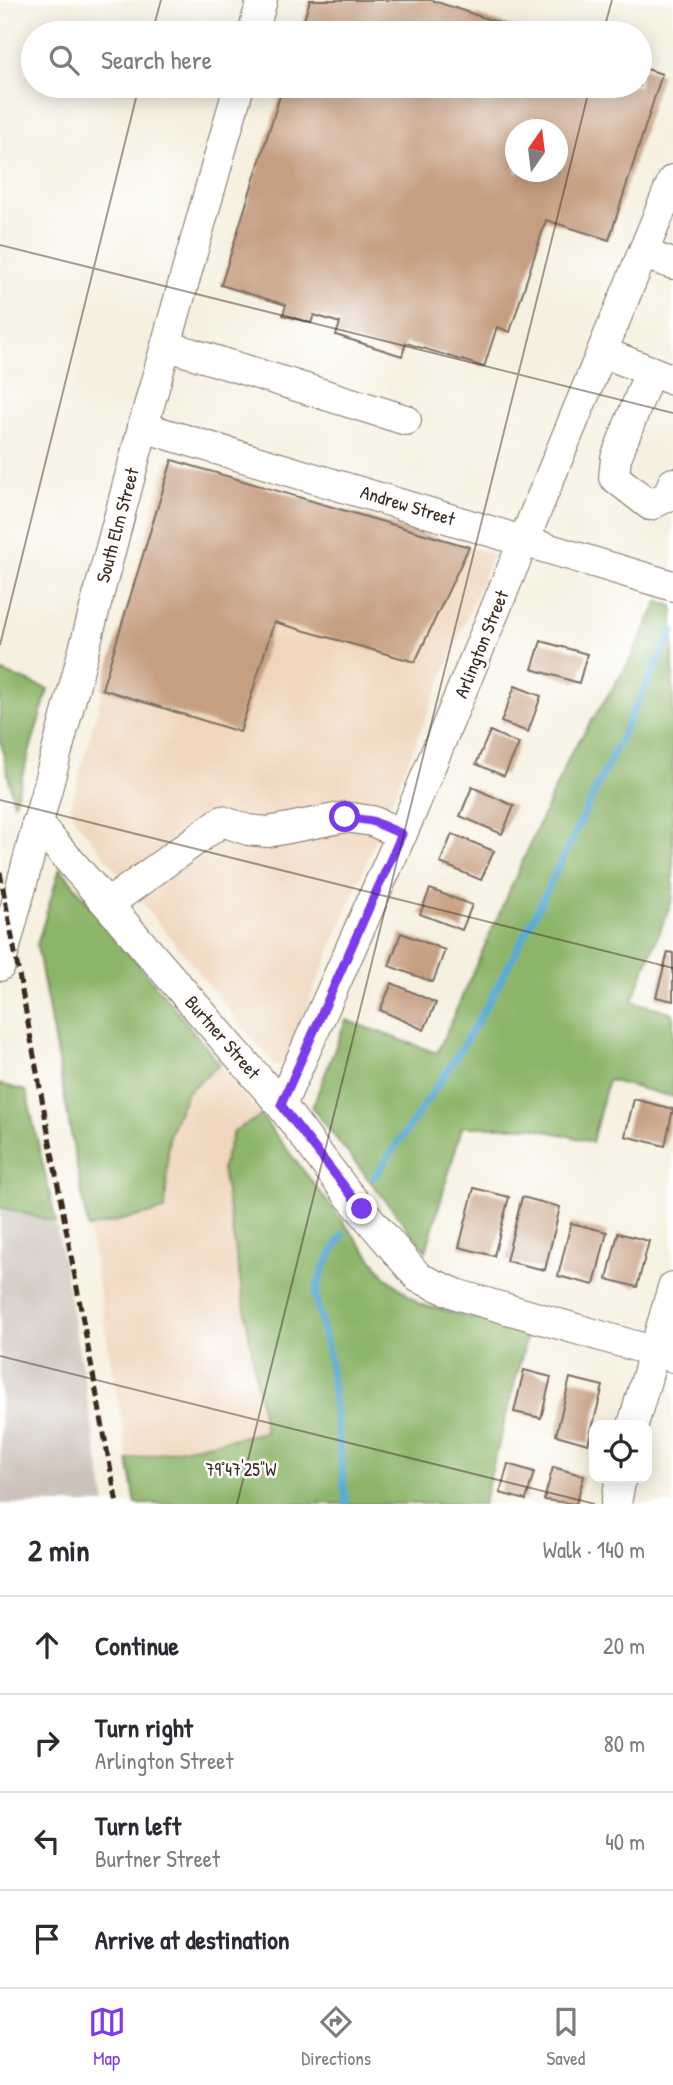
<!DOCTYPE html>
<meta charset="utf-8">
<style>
:root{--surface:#fff;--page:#f2f2f3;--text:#2b2b33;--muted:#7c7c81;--line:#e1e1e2;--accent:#7c3aed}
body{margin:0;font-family:"Patrick Hand",sans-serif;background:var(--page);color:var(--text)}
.controls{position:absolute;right:21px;bottom:21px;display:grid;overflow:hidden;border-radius:14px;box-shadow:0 4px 18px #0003}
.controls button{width:63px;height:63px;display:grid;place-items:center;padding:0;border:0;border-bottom:2px solid var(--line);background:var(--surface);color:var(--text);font:35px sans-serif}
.compass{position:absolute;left:505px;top:119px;width:63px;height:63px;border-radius:50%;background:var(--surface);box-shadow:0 4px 18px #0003;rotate:14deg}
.stop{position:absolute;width:21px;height:21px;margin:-16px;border:5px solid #7c3aed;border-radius:50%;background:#fff}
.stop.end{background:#7c3aed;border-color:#fff;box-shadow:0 2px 7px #0008}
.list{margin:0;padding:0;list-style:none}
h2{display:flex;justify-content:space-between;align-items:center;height:91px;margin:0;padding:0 28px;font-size:30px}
h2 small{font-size:23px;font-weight:400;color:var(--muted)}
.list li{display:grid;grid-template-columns:46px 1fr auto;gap:21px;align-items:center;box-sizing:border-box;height:98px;padding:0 28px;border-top:2px solid var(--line)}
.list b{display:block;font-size:26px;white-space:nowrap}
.list p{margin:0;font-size:23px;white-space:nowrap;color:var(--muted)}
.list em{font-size:23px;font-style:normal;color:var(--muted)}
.icon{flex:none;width:38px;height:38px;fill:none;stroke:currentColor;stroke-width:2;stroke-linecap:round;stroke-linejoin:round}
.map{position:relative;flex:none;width:673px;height:1504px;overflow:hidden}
.search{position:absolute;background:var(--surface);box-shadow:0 4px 18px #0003;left:21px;right:21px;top:21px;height:77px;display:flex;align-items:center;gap:18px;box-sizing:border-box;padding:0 24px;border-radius:38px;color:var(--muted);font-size:26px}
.sheet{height:483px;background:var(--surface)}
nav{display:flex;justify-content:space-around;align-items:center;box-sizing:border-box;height:98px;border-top:2px solid var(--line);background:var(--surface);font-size:19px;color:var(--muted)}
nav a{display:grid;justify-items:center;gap:4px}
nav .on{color:var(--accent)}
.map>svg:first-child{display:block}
.built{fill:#efd6bc}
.industrial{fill:#cdc2b9}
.forest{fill:#8db56b;stroke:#647044;stroke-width:2}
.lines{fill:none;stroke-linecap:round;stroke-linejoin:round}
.stream{stroke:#5baad5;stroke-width:7}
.building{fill:#c69f81;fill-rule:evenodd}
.minor-casing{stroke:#7c6f62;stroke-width:32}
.minor{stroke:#fff;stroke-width:30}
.rail{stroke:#3b2a1e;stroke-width:5;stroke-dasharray:10 5;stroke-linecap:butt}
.route{stroke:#7c3aed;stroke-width:9}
.ticks{fill:none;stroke:#3b2a1e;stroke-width:2;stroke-opacity:0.45}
.labels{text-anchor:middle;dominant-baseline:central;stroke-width:5;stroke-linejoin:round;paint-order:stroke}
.street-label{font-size:19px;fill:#3b2a1e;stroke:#fff}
.ticks-label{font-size:18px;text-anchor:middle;fill:#3b2a1e;stroke:#fff;stroke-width:5;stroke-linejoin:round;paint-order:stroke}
</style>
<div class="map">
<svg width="673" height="1504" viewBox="0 0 673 1504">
<rect width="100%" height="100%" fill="#fff"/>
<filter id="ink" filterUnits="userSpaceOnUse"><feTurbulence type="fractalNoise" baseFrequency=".0143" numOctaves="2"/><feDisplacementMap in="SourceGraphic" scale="14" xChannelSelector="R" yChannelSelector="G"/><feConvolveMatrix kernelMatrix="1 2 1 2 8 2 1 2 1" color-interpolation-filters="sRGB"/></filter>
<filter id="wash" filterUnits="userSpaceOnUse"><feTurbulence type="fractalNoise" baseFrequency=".00686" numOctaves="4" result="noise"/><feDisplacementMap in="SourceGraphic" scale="28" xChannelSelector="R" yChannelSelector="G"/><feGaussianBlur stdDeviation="1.57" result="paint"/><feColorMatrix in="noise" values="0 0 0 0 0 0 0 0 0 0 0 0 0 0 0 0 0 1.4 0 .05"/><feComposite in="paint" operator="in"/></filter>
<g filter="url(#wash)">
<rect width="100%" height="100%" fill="#f5f0df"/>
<!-- built -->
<g class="built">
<path d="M167,459l326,95 -209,509 -10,3 -201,-249 -2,-12z"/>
<path d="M220,1064l41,52 -27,15 -12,37 44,264 -138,28 -40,-232 77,-18 4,-75 18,-43z"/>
</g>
<!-- industrial -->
<path class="industrial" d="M0,1207l56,15 50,282h-106z"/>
<!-- forest -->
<g class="forest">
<path d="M658,602l15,4v292l-41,103 41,12v84l-65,-17 -16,62 -60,-15h-70l-36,124 -114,-143 34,-88 91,33 133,-298 61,-96z"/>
<path d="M0,671l48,18 -34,115 -14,-66z"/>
<path d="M60,868l160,196 -33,28 -18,43 -4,75 -77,18 -51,-283z"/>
<path d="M0,1084l26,7 30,131 -56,-15z"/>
<path d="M261,1116l125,161 33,27 109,28 -45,172h-347l-8,-44 137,-28 -43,-264 12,-37z"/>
</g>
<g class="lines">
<!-- stream -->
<g class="stream">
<path d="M374,1178c33,-49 68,-96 98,-147 75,-128 133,-267 201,-399"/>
<path d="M343,1234l-20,35 -8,26 14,61 17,148"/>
</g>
</g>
<g id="blocks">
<!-- building -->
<g class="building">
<path d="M310,0h121l99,33h-230z"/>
<path d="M640,67l22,7 -53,166 -63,-20 -36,112 -13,-5 -13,40 -78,-24 -4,13 -66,-21 4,-12 -26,-8 -3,8 -28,-8 3,-10 -65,-20 62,-199h357zM516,130h42v42h-42z"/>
<path d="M172,460l297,87 -54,115 -141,-40 -34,110 -138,-43z"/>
<path d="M541,641l46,13 -8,29 -47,-14z"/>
<path d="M515,686l26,10 -13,36 -27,-10z"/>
<path d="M490,731l29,13 -15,32 -28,-12z"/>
<path d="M472,787l42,19 -12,28 -42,-18z"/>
<path d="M452,834l42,17 -13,29 -41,-17z"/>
<path d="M430,889l42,16 -10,25 -42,-16z"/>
<path d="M401,933l44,17 -12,32 -44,-16z"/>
<path d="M668,952l5,1v48l-17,-4z"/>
<path d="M392,983l44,20 -12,27 -44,-20z"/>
<path d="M634,1099l39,10 -8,37 -40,-10z"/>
<path d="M474,1188l35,9 -15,59 -35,-9z"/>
<path d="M522,1197l38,10 -15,63 -39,-9z"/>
<path d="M571,1223l36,9 -13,53 -36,-9z"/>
<path d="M618,1233l31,8 -12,46 -30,-8z"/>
<path d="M524,1370l27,7 -10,41 -27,-6z"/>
<path d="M570,1378l33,8 -15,58 -32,-9z"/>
<path d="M508,1464l26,8 -8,28 -26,-7z"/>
<path d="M553,1467l31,9 -8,28 -32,-4z"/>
</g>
</g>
</g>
<g filter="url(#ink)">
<use href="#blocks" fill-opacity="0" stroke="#7c6f62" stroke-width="2"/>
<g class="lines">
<!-- minor casing -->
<g class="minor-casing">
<g id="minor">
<path d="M253,33l9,-33"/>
<path d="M643,254l30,10"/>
<path d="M168,346l238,74"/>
<path d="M602,352l71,28"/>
<path d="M650,371l-34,87 -2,19 36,28 18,-9 5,-13"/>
<path d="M143,427l530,159"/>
<path d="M37,823l244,282 67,89 71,84 40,17 214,62"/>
<path d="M108,904l114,-83 26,9 20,2 77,-15 27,4 30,13"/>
<path d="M0,966l143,-539 96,-341"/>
<path d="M281,1105l130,-292 262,-633"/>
<path d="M633,1425l40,-138"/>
<path d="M616,1504l5,-26"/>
</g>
</g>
<!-- minor -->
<use href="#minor" class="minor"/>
<!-- rail -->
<path class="rail" d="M0,872l117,632"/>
</g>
</g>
<g class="lines" filter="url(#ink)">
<!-- route -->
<path class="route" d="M345,817l27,4 30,13 -121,271 81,104"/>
</g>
<!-- ticks -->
<path class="ticks" d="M152,33l9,-33M603,33l9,-33M0,245l673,168M0,645l139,-559M0,800l673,168M0,1356l595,148M237,1504l353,-1418"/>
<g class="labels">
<!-- street labels -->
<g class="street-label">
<text transform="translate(408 505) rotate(17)">Andrew Street</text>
<text transform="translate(117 525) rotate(-75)">South Elm Street</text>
<text transform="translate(481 644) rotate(-68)">Arlington Street</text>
<text transform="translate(223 1037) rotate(49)">Burtner Street</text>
</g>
</g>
<g class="ticks-label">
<text x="241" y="1476">79°47'25"W</text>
</g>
</svg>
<div class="controls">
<button><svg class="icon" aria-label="locate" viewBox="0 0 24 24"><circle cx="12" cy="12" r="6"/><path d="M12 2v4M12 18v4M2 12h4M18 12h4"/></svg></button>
</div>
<svg class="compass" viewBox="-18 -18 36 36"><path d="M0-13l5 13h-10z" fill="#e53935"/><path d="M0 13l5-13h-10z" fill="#7c7c81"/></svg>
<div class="stop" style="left:345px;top:817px"></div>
<div class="stop end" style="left:362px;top:1209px"></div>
<div class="search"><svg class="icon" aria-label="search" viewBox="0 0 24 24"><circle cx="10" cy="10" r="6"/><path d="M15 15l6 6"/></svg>Search here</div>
</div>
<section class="sheet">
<h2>2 min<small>Walk · 140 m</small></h2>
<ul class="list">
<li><svg class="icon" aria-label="ahead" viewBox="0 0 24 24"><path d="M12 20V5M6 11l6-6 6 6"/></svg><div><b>Continue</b></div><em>20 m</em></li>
<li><svg class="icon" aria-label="right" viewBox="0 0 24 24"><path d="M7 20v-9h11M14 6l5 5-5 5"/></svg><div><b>Turn right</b><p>Arlington Street</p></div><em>80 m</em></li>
<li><svg class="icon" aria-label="left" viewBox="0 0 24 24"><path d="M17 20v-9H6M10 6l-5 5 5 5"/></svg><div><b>Turn left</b><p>Burtner Street</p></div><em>40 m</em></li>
<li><svg class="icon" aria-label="arrive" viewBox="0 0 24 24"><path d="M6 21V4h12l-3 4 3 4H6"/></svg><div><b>Arrive at destination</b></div></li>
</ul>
</section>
<nav>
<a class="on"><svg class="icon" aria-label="map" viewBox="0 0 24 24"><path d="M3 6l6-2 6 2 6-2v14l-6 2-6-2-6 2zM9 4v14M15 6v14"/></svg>Map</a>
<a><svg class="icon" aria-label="directions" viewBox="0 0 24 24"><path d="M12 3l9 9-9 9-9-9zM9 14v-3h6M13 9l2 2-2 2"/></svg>Directions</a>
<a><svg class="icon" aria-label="saved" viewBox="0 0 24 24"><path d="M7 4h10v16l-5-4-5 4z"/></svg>Saved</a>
</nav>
